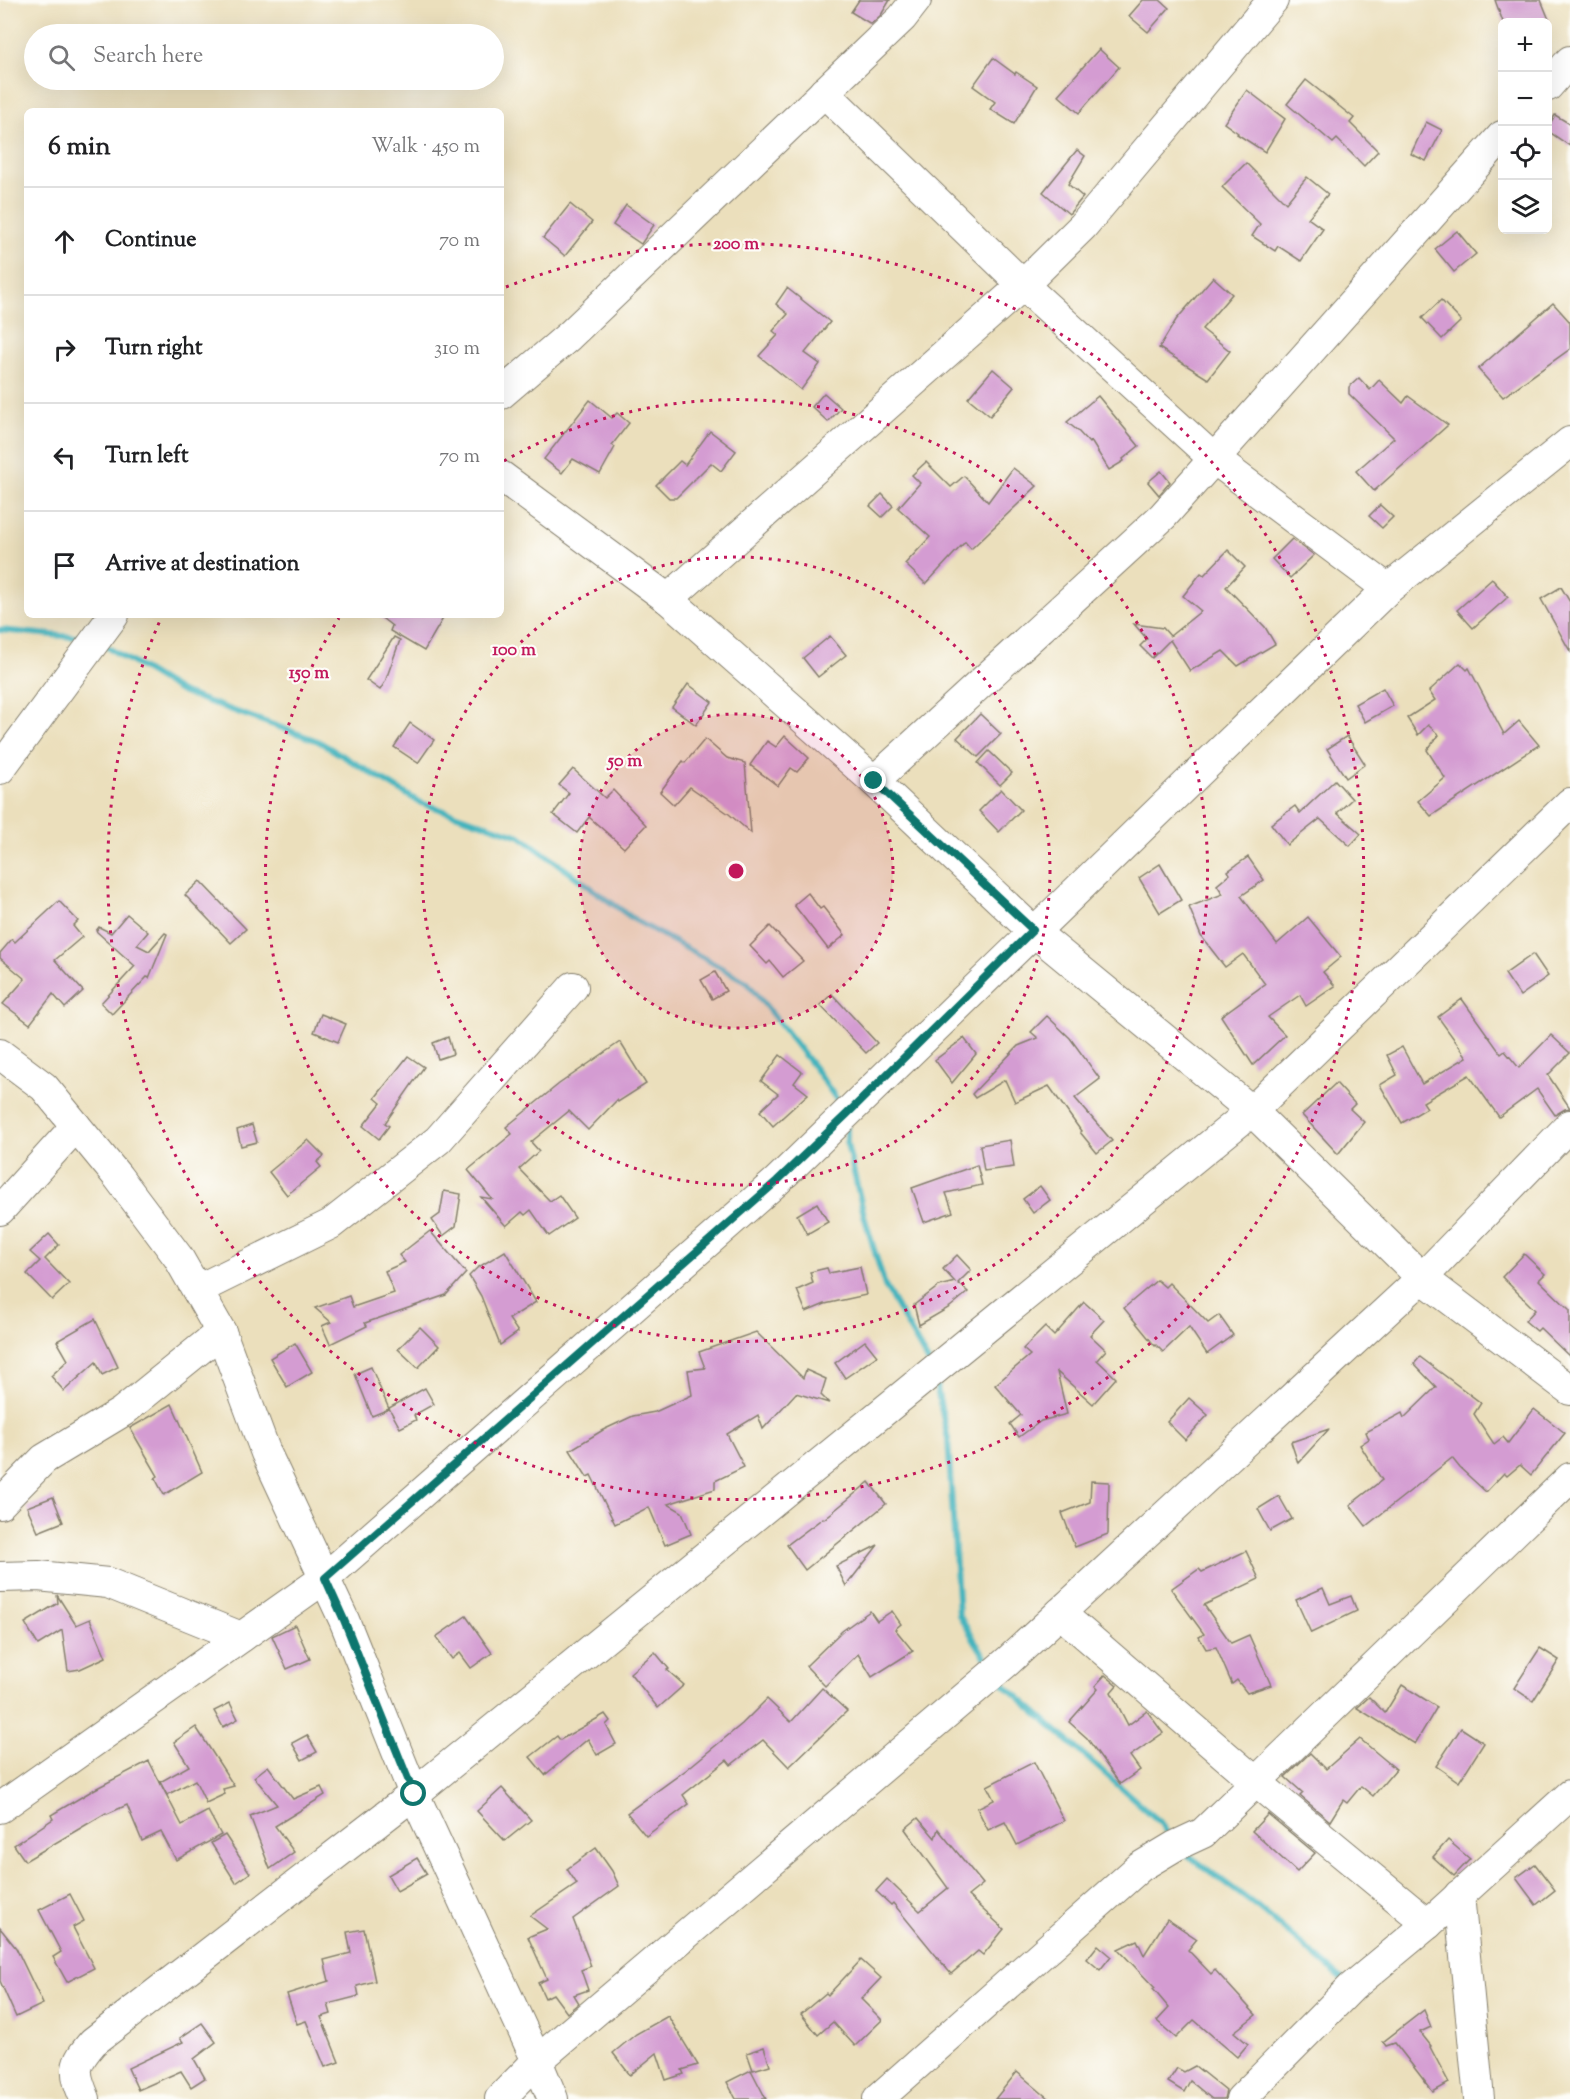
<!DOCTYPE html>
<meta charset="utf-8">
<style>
:root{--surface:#fff;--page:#f6f6f6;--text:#202124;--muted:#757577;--line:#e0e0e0}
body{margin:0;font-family:"Sorts Mill Goudy",serif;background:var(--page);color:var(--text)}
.controls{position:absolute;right:18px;top:18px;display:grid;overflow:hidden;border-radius:9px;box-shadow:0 6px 24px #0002}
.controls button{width:54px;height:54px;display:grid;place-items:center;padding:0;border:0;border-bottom:2px solid var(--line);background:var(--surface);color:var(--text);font:30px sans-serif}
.stop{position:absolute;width:18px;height:18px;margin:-14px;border:4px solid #0f766e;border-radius:50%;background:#fff}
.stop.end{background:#0f766e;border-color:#fff;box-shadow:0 2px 6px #0008}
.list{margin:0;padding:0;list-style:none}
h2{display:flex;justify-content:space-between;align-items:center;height:78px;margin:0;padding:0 24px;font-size:26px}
h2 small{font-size:20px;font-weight:400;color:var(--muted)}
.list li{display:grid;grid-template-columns:39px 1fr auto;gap:18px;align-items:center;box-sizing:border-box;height:108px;padding:0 24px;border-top:2px solid var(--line)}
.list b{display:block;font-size:22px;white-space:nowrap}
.list em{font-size:20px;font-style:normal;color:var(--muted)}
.icon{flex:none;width:33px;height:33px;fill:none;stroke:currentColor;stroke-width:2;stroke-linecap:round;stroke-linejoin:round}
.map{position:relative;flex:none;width:1570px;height:2099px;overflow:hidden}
.search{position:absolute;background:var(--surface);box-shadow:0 6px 24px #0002;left:24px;top:24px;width:480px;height:66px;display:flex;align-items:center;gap:15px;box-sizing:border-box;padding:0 21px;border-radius:33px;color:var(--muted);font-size:22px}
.panel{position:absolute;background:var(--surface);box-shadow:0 6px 24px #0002;left:24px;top:108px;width:480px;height:510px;border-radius:9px}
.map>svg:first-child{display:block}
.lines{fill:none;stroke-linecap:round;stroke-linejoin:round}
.stream{stroke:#45b4bd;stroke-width:6}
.building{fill:#d49cd2}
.minor-casing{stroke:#847e6c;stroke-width:32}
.minor{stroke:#fff;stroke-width:30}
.route{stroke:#0f766e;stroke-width:8}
.ring{fill:none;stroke:#c2185b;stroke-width:3;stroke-dasharray:3 6}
.centre{fill:#c2185b;stroke:#fdfcf7;stroke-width:3}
.ring-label{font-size:18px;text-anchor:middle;font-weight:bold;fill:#c2185b;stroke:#fdfcf7;stroke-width:4.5;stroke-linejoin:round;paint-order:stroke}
</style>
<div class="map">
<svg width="1570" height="2099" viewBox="0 0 1570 2099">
<rect width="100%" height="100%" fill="#fdfcf7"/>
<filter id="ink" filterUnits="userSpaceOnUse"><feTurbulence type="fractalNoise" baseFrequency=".0167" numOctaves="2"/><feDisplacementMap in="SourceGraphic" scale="12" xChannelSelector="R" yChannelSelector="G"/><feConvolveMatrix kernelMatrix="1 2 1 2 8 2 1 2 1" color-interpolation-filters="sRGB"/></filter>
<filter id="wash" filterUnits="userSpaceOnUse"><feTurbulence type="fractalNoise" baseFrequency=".008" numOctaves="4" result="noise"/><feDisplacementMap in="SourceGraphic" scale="24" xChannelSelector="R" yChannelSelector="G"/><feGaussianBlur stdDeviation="1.35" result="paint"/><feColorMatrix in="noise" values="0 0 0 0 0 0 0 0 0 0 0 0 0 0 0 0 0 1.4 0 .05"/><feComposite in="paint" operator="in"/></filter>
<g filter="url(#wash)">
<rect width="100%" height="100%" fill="#ebdfbc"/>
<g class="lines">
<!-- stream -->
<g class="stream">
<path d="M0,630l84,8"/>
<path d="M102,644l79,48 137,49 103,62 99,33 115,84 112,62 69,88 26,37"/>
<path d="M847,1128v16l18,75 20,67 45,79"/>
<path d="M935,1380l13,59 11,176 31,50"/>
<path d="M998,1679l162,143 11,17"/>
<path d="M1184,1852l75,56 88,75"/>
</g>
</g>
<g id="blocks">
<!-- building -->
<g class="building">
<path d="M859,0h31l-9,15 -10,9 -20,-12z"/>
<path d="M1143,0h17l9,8 -21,24 -19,-16z"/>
<path d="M1495,0h46l9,22h-47z"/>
<path d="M1099,49l20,18 -40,46 -21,-18z"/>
<path d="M993,58l22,16 1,-2 21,14 -23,38 -24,-15 5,-7 -22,-16z"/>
<path d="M1306,80l48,38 -4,5 28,28 -14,15 -27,-27 -4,4 -46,-39z"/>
<path d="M1247,90l38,29 -20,33 -28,-18 1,-1 -14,-10z"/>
<path d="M1555,115l15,9v22l-22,-15v-4z"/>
<path d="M1426,122l16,8 -16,31 -15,-7z"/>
<path d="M1077,150l8,6 -17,28 15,13 -14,17 -26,-22z"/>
<path d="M1246,163l40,40 21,-26 21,17 -20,24 15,11 -22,32 -23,-15 -3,5 -23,-15 8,-12 -38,-37z"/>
<path d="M570,204l22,18 -27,34 -22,-18z"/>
<path d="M626,205l28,20 -13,19 -28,-19z"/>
<path d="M1457,231l19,23 -22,18 -19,-23z"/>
<path d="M1213,277l19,17 -30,35 28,22 -22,28 -49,-31 17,-28z"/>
<path d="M787,288l43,34 -25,31 15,11 -19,26 -42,-34 19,-21 -5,-4 15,-17 -12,-10z"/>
<path d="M1441,300l20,21 -19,18 -20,-21z"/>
<path d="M1553,303l17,19v27l-67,48 -25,-28z"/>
<path d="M993,369l21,18 -24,29 -22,-18z"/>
<path d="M1359,378l11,12 9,-10 24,23 5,-7 40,29 -74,66 -18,-20 38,-33 -45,-44v-7z"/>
<path d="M824,393l17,15 -13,14 -16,-15z"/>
<path d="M1098,396l41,50 -16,13 1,2 -15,9 -18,-29 -2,2 -11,-12 -11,-9z"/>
<path d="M590,400l22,18 5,-5 12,10 -17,22 3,2 -15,27 -27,-15 -11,14 -18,-14z"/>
<path d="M710,431l26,20 -15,20 -10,-8 -35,35h-7l-13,-13 24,-24 5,4z"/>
<path d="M926,462l25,25 13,-11 24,26 25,-34 24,18 -66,63 -6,-7 -39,42 -21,-20 25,-27 -32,-29 22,-25 -8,-8z"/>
<path d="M1161,471l9,11 -11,13 -11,-13z"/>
<path d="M882,494l11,12 -11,11 -12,-11z"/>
<path d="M1380,505l13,12 -11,11 -13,-12z"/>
<path d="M1292,539l22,16 -24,23 -18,-19z"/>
<path d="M1228,550l17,17 -19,20 39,40 10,17 -37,22 -15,-15 -33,20 -20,-31 -18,18 -12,-12 7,-7 -13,-15 29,4 7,8 31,-25 -18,-15 18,-23 3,2z"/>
<path d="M1492,579l16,18 -35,31 -16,-18z"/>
<path d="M1561,587l9,15v49l-29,-52z"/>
<path d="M378,615h67l-21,36 -34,-20 2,-5z"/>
<path d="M830,636l16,19 -28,22 -15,-19z"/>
<path d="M394,637l6,3 -15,42 -5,8 -14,-10z"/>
<path d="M1460,663l7,7 2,-2 35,66 15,-13 20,24 -108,71 -13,-15 27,-23 -18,-28 12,-15 -11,-10 -10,10 -11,-17 28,-18 -6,-9z"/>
<path d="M688,684l24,18 -16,23 -24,-18z"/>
<path d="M1383,688l10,18 -28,16 -10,-18z"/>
<path d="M980,714l21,20 -23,23 -21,-19z"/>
<path d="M410,723l24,17 -16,23 -24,-16z"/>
<path d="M785,736l24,22 -12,14 -6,-4 -13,18 -28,-21 17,-24 9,6z"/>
<path d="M1347,736l18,28 -19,14 -19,-29z"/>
<path d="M705,739l22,19 18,5 6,70 -22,-19 -39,-27 -16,18 -14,-13 23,-31 2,2z"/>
<path d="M989,751l23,22 -12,12 -22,-22z"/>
<path d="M573,769l32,29 8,-8 33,35 -22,23 -35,-31 -12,16 -24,-19 16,-21 -10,-8z"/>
<path d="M1335,780l17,19 -15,14 24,21 -11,12 -30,-27 -33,26 -16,-21 24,-18 5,7z"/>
<path d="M1001,789l20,21 -22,22 -20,-21z"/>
<path d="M1248,857l16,23 -23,16 36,48 31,-27 33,40 -18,15 12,14 -29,20 -6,-11 -32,22 17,18 -32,30 -32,-49 44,-32 -22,-30 -18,13 -24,-31 -12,-29 34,-13 -6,-9 13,-11 -2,-3z"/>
<path d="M1160,864l21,36 -21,13 -21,-35z"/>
<path d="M200,881l46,48 -15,14 -46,-48z"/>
<path d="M808,893l12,16 3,-2 22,28 -17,14 -34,-44z"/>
<path d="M59,901l19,20 -5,5 9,11 -27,23 28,31 -18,17 -12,-14 -23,30 -27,-20 22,-25 -25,-21v-5l12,-14 3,3z"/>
<path d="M127,914l21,18 -11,13 12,6 16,-18 2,1 -18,44 -2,-1 -35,37 -11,-11 34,-37 -39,-35 3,-4 12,6z"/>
<path d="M770,926l33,35 -20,16 -13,-16 -3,3 -17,-18z"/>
<path d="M1533,954l15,22 -28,20 -15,-22z"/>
<path d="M715,972l11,19 -14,8 -11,-19z"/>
<path d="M832,994l45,49 -11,10 -46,-48z"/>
<path d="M1462,999l39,55 4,-3 14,17 32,-33 19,18 -22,22 22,33 -5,1 -10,6 -18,-26 -38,28 -30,-42 -46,27 4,6 -25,15 -22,-38 17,-10 -10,-20 15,-8 20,37 45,-27 -29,-40z"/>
<path d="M321,1014l25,10 -8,18 -24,-10z"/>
<path d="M1047,1016l23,22 30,41 -25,19 37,43 -15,12 -17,-21 1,-1 -32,-45 -34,16 -10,-22 -30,18 -3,-4 46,-48 20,-8 -7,-6z"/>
<path d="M448,1037l5,17 -15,5 -5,-16z"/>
<path d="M964,1038l12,16 -24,29 -17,-23z"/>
<path d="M620,1042l26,42 -28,18 -1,-2 -29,30 -19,-19 -38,31 8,9 -20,18 31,32 9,-6 16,23 -26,18 -18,-26 -6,5 -3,-3 -16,14 -25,-29 11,2 -24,-29 44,-36 -6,-7 53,-43z"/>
<path d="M780,1055l22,17 -8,11 14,11 -35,32 -13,-15 18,-17 -17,-13z"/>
<path d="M408,1056l16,11 -39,56 4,3 -10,13 -16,-13 18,-23 -6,-5z"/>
<path d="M1336,1083l19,21 -5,5 14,13 -26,32 -36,-39z"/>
<path d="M252,1125l5,17 -16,4 -4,-16z"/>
<path d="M308,1140l16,16 -7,6 4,5 -34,28 -18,-23z"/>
<path d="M1010,1140l4,27 -30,4 -4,-26z"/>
<path d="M977,1165l5,20 -36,8 7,19 -29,10 -12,-34z"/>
<path d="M1040,1186l10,14 -17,13 -10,-14z"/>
<path d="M444,1191l17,3 -5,32 -13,10 -11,-16 8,-6z"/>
<path d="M817,1203l11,19 -21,12 -10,-19z"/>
<path d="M430,1231l36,42 -20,22 -81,28 2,3 -37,18 -8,-18 9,-4 -16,-14 34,-12 4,11 41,-14 -9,-22 20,-9 -6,-7z"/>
<path d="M49,1234l10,11 -14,14 24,25 -17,16 -25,-26 13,-13 -10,-9z"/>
<path d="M505,1251l31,51 -27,17 9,13 -18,13 -19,-49 -12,-20 8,-8z"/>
<path d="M1524,1254l21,20 -6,6 31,30v47l-30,-29 -3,3 -12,-10 10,-11 -33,-33z"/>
<path d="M957,1255l14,15 -13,13 10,9 -18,15 -31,18 -5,-20 25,-19 16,-4 -12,-13z"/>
<path d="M860,1267l6,28 -41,9 -19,8 -9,-22 16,-7 -3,-11 17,-4 2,5z"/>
<path d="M1157,1280l8,7 4,-4 39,40 11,-8 14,20 -26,19 -18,-27 -26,25 -7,-7 -1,1 -31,-38z"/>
<path d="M1084,1302l20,18 -14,15 16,15 -9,10 19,18 -23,26 -36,-32 10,42 -26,7 -22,16 -9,-13 11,-9 -26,-30 35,-30 -7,-6 22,-22 9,9z"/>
<path d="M95,1319l23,48 -16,8 -6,-13 -32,29 -13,-15 17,-16 -11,-19z"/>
<path d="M420,1327l19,19 -21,22 -20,-19z"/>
<path d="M756,1332l47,46 3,-8 20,9 -5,16 8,8 -33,-10 -33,36 -5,-14 -31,19 17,33 -29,14v8l-47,15 14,8 9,22 -26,11 -16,-38 -34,17 -24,-49 -4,2 -17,-27 33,-20 30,-14 22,-4 37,-17 -4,-25 17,-2 -6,-16z"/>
<path d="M865,1341l12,15 -32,22 -10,-15z"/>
<path d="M295,1343l17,29 -25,15 -17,-29z"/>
<path d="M1420,1357l61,46 -7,11 20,30 9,-7 5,6 26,-34 31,24 -34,42 -11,-10 -13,11 -3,-3 -18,19 -26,-24 -8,-10 -86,68 -16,-21 32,-25 -22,-35 9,-6 -3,-7 36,-19 2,5 32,-31 -22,-23z"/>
<path d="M371,1367l18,42 -17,7 -17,-42z"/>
<path d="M425,1388l9,16 -20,11 2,5 -16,8 -11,-20z"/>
<path d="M1189,1398l19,17 -23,25 -18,-18z"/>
<path d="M172,1404l30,68 -38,23 -9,-17 3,-2 -28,-48z"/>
<path d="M1329,1429l-31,34 -7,-21z"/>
<path d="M1091,1481l18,1 -1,52 -33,13 -13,-34 28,-11z"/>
<path d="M869,1482l17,22 -81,66 -18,-25 36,-27 1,1z"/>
<path d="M1279,1496l13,23 -22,12 -12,-22z"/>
<path d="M53,1497l10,25 -25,10 -11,-25z"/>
<path d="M878,1545l-32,41 -10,-20z"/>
<path d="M1246,1551l13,28 -55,26 27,38 18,-8 22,50 -24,8 -10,-13 -5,4 -16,-37 -10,2 -7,-12 5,-3 -33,-45 28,-20 3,3z"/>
<path d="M1323,1588l7,16 21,-8 6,15 -46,22 -15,-33z"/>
<path d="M57,1595l19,30 14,-6 16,38 -26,12 -12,2 -6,-41 -24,15 -13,-22 33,-20z"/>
<path d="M870,1611l7,10 15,-10 9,13 -6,5 18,22 -41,26 -14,-23 -33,32 -19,-20 36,-35z"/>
<path d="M466,1616l26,37 -21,15 -11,-15 -8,6 -16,-22z"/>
<path d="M295,1625l15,34 -23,10 -15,-33z"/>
<path d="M1540,1648l19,12 -26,41 -19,-13z"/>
<path d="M655,1652l14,17 -2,1 17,15 -26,23 -28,-35z"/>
<path d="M1105,1675l12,10 -6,7 17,33 19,-14 16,22 -33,23 10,14 -20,14 -33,-46 -18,-16 29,-33 -3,-3z"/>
<path d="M1402,1685l35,22 -22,37 -58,-36 12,-11 16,16z"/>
<path d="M822,1688l25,23 -58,56 -26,-27 -32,25 -4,-5 -44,35 6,9 -43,32 -19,-23 59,-43 56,-46 25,-25 24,23z"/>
<path d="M230,1703l8,16 -15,8 -9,-16z"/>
<path d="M605,1714l5,7 -4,4 10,19 -19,11 -9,-16 -43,36 -15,-18 27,-21 3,4z"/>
<path d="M196,1727l38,59 -11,3 2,5 -19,9 -11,-23 -28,15 -7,-13 29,-16 -15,-24z"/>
<path d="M1461,1728l23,15 -25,39 -23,-16z"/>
<path d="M307,1735l10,17 -15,8 -10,-17z"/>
<path d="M1360,1739l36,30 -23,27 -12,-10 -14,17 -4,-3 -13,21 -30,-25 3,-3 -18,-16 25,-24 16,16z"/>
<path d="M149,1761l33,64 26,-14 13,24 -45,25 -15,-28 -19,9 -15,-36 -20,9 -1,-1 -81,48 -11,-16 39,-26 -2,-4 44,-26z"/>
<path d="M1034,1762l30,59 -47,24 -12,-23 -17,8 -11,-22 17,-8 -7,-14z"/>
<path d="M268,1766l25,33 28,-12 4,8 -50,31 19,26 -24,17 -20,-53 27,-11 -23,-28z"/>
<path d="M502,1788l29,32 -26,21 -28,-30z"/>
<path d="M1268,1814l47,39 -18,19 -45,-41z"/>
<path d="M918,1818l17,20 3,-9 45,55 -15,12 36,33 -21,26 -5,-4 -27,23 -58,-71 -2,2 -15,-14 11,-12 33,32 28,-23 -43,-59z"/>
<path d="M225,1835l25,38 -14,10 -25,-40z"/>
<path d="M1448,1840l22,19 -16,17 -21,-19z"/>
<path d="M596,1848l16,23 7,15 -46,33 18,47 -10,4 7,20 -14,5 5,8 -12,10 -14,-19 -8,4 -7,-15 9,-4 -19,-42 19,-8 -17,-13 47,-32 -10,-15z"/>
<path d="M417,1858l10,16 -30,17 -9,-16z"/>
<path d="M1535,1864l20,26 -19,15 -20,-27z"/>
<path d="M70,1894l14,27 -11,6 21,41 -27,14 -14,-25 8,-5 -22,-42z"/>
<path d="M1167,1919l30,20 -9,11 23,24 4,-4 41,45 -22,17 14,12 -11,13 -43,-37 -18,18 -19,-17 12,-13 -16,-19 2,-1 -37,-39 19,-9 7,15z"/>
<path d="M0,1928l16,20 27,56 -27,13 -16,-36z"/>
<path d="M364,1929l11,52 -18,5 2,10 -31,8 3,10 -10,3 18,45 -14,5 -19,-46 -9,3 -10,-30 42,-13 -5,-21 27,-7 -4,-21z"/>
<path d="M1098,1945l13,11 -11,14 -13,-11z"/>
<path d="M861,1960l20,18 -20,21 21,21 -27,26 -22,-24 -15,13 -17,-21 25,-21 2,2z"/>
<path d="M1424,2010l7,17 -11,5 11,14 -1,1 19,36 -16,9 -38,-49 -9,3 -3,-4z"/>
<path d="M668,2016l30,49 -16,5 2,4 -18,6 -9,-27 -27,22 -17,-22 23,-19z"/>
<path d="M202,2023l14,19 -22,17 11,19 -14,9 -10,-16 -43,19 -10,-22 55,-26 -3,-4z"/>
<path d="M764,2047l6,18 -17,5 -6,-17z"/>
<path d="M1195,2066l31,25 -2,8h-12l-22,-18 -6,11 -16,-10 9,-14 7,4z"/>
<path d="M751,2070l15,29h-30l-9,-17z"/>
<path d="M1017,2072l32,27h-54z"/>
</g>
</g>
</g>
<g filter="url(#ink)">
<use href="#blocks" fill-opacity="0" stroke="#847e6c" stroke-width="1.5"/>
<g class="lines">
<!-- minor casing -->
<g class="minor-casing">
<g id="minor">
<path d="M1548,86l22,-25"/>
<path d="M824,92l199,193 191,174 174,130"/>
<path d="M501,394l68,-58 333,-318 14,-18"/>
<path d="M501,476l167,123 206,182 159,150 219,180 170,167 148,112"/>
<path d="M668,599l355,-314 60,-59 190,-226"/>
<path d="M0,769l114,-154"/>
<path d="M874,781l289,-265 339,-380"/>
<path d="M0,1054l44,33 74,90 60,80 43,75 45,121 78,167 70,174 123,267 16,38"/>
<path d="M0,1210l76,-84"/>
<path d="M197,1290l134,-66 107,-84 135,-153"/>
<path d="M0,1504l44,-45 78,-47 99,-80"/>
<path d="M0,1577l38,-1 70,7 133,54"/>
<path d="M1060,1613l196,169 172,142"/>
<path d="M0,1808l325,-230 452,-397 611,-592 182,-147"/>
<path d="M1459,1895l20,204"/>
<path d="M85,2099c-12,-28 -12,-34 8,-57l321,-248 838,-683 318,-308"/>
<path d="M500,2099l37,-38 471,-400 414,-383 148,-153"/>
<path d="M878,2099l262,-232 35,-21 28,-13 367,-355"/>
<path d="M1241,2099l111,-112 76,-63 142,-129"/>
</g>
</g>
<!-- minor -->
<use href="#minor" class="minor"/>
</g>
</g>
<g class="lines" filter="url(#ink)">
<!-- route -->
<path class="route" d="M414,1794l-70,-174 -19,-42 452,-397 70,-67 186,-184 -159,-149"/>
</g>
<!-- distance rings -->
<circle cx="736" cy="871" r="157" fill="#c2185b" fill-opacity=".12"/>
<g class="ring">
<circle cx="736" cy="871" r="157"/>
<circle cx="736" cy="871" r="314"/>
<path d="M504 461A471 471 0 1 1 339 618"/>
<path d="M506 287A628 628 0 1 1 162 616"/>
</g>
<circle cx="736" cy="871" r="9" class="centre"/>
<g class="ring-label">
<text x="736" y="249">200 m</text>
<text x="514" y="655">100 m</text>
<text x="309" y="678">150 m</text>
<text x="625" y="766">50 m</text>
</g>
</svg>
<div class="controls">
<button>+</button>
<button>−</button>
<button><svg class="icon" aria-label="locate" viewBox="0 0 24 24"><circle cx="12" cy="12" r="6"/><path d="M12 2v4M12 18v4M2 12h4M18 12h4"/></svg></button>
<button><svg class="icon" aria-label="layers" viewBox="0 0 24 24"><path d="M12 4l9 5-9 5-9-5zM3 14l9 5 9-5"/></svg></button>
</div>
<div class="stop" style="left:414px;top:1794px"></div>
<div class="stop end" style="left:874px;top:781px"></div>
<div class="search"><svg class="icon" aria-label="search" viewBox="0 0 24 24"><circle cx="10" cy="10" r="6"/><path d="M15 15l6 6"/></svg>Search here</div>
<section class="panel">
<h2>6 min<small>Walk · 450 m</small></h2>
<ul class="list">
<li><svg class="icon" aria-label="ahead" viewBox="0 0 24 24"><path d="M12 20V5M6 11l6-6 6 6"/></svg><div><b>Continue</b></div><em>70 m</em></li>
<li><svg class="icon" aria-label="right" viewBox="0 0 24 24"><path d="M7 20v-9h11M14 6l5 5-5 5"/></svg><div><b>Turn right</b></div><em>310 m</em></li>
<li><svg class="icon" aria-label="left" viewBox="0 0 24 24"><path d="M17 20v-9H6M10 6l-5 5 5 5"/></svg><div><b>Turn left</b></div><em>70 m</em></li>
<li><svg class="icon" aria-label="arrive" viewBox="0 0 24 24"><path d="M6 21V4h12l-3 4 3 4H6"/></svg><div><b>Arrive at destination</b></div></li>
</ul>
</section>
</div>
